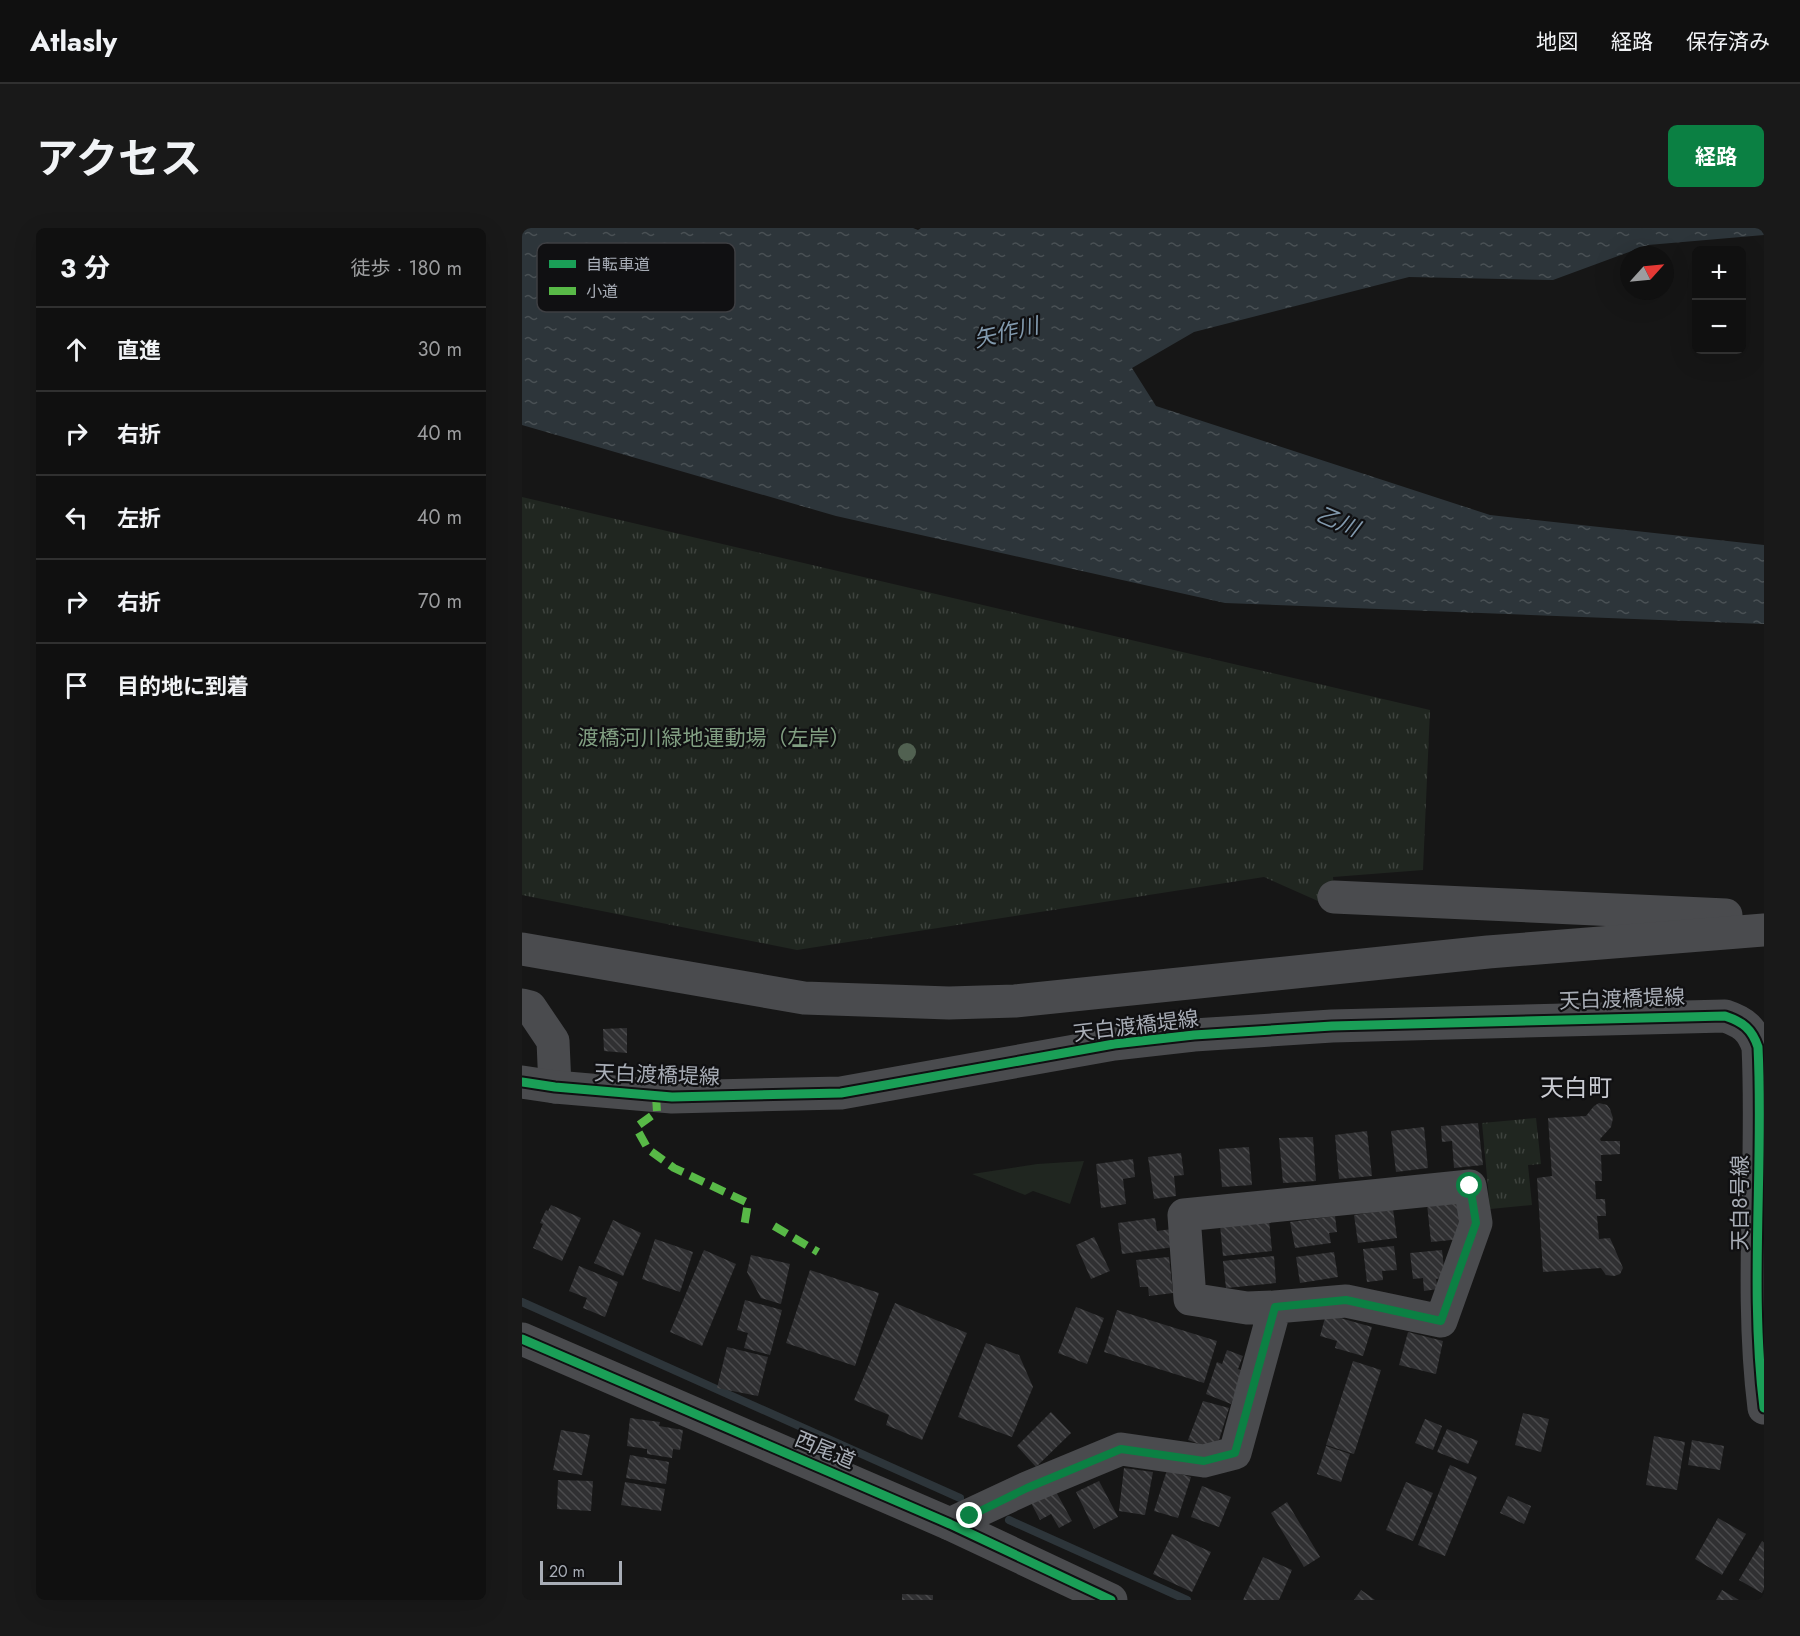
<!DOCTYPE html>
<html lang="ja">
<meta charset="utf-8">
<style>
:root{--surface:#101010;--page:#191919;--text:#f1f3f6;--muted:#9c9d9f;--line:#303030;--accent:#0b8043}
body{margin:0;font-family:Jost,"Noto Sans JP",sans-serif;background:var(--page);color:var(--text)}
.controls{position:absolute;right:18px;top:18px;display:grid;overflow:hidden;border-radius:9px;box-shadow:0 6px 24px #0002}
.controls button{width:54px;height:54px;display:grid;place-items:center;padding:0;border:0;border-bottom:2px solid var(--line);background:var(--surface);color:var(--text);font:30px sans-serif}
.compass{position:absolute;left:1098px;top:18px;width:54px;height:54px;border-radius:50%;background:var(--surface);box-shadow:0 6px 24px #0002;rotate:63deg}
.scale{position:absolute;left:18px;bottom:15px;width:82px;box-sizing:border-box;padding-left:6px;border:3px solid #a8adb6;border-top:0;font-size:16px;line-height:21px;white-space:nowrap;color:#a8adb6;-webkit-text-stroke:4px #101012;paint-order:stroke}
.stop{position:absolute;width:18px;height:18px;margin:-14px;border:4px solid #0b8043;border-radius:50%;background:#fff}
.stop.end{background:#0b8043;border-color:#fff;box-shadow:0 2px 6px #0008}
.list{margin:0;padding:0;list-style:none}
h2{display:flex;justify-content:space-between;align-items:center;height:78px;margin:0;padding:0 24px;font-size:26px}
h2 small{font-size:20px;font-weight:400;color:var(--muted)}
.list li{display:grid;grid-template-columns:39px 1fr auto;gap:18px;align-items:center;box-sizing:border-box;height:84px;padding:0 24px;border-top:2px solid var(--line)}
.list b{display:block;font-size:22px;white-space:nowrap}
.list em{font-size:20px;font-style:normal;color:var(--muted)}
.icon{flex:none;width:33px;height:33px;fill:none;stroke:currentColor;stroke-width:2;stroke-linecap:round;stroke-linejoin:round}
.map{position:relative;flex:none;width:1242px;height:1372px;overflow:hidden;border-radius:9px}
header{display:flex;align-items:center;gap:36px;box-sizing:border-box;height:84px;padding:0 30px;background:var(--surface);border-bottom:2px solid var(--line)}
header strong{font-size:28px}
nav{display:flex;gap:33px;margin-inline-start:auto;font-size:21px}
.intro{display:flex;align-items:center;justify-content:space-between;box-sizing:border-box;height:144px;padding:0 36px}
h1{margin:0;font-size:42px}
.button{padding:15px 27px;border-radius:9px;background:var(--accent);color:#fff;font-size:21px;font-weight:700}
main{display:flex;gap:36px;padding:0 36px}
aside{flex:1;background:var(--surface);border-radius:9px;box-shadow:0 6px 24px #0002}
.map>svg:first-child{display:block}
.green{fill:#202620}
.park{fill:url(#park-tufts)}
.water{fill:url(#water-ripples)}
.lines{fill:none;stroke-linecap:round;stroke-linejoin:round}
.stream{stroke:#2d353a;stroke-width:8}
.building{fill:url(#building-back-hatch)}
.minor{stroke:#4a4b4e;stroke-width:33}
.quiet{stroke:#58b947;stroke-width:8;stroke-dasharray:15 8;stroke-linecap:butt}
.cycleway-casing{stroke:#101012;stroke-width:13}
.cycleway{stroke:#1a9f57;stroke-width:9}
.tree{fill:#516151}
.route{stroke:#0b8043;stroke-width:8}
.labels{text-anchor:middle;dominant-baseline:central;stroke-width:4.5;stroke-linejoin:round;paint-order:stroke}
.park-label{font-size:21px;fill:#819f82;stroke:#101012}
.street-label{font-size:21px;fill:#a8adb6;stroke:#101012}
.water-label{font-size:22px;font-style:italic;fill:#829aae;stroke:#101012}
.quarter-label{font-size:24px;fill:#c9cbd2;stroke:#101012}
.key{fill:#101012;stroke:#3e3f43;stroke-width:1.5}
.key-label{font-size:16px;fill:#a8adb6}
</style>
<header>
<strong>Atlasly</strong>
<nav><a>地図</a><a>経路</a><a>保存済み</a></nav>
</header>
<div class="intro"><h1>アクセス</h1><a class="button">経路</a></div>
<main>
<aside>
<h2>3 分<small>徒歩 · 180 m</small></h2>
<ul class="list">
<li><svg class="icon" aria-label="ahead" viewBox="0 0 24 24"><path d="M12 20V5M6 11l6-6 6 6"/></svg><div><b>直進</b></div><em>30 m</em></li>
<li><svg class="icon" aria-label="right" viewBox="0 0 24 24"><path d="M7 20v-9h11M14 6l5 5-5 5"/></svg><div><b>右折</b></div><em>40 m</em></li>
<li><svg class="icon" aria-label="left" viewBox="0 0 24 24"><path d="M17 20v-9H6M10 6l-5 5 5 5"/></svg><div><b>左折</b></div><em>40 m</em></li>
<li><svg class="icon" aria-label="right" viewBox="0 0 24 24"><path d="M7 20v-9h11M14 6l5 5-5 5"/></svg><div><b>右折</b></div><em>70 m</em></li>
<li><svg class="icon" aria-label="arrive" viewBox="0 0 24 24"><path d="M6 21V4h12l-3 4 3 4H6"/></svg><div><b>目的地に到着</b></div></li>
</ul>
</aside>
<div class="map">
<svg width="1242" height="1372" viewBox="0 0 1242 1372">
<defs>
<pattern id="park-tufts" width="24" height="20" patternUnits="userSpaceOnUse" patternTransform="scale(1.5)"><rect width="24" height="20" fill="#202620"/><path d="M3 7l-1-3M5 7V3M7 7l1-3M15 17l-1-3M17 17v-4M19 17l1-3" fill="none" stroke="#3e433e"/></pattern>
<pattern id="water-ripples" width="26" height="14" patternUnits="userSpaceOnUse" patternTransform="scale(1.5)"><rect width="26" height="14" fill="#2d353a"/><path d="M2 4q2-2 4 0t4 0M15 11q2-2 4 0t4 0" fill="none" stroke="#495054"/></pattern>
<pattern id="building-back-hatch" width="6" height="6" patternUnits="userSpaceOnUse" patternTransform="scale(1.5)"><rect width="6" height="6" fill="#303032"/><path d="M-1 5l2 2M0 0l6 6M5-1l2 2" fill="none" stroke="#4b4b4d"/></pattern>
</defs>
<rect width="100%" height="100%" fill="#161616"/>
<!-- green -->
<path class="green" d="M562,933l-14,43 -37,-13 -8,4 -53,-21 65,-10z"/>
<!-- park -->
<g class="park">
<path d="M0,269l908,213 -7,160 -90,7 3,32 -72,-32 -467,73 -275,-55z"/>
<path d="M1014,890l5,46 -13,1 4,40 -42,4 -8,-86z"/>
</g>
<!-- water -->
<path class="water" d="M0,0h391l5,2 3,-2h843v7l-116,10 -95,35 -144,-3 -215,55 -62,36 24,38 334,109 274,30v79l-539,-21 -389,-87 -314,-91z"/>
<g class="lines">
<!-- stream -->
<g class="stream">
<path d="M0,1074l438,196"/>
<path d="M487,1292l178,80"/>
</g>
</g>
<!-- building -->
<g class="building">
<path d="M105,800v25l-23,-2 -1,-22z"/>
<path d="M1077,875l8,2 3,4 3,9 -2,9 -11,12 1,2h19v13l-19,1 1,26h-7l1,18h9l1,17h-9l2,23 11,-1 13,30 -3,6 -6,2 -8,-1 -5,-7 -58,4 -6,-94 15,-2 -4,-58 38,-2 8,-10z"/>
<path d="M956,895l5,42 -29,3 -2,-27 -10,1 -1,-16z"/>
<path d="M902,899l4,41 -32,4 -5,-41z"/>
<path d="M845,903l5,45 -33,3 -4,-44z"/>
<path d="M791,909l3,44 -33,2 -4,-45z"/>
<path d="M727,919l3,38 -30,2 -3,-38z"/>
<path d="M659,925l3,22 -10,1 2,20 -22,3 -6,-42z"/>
<path d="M611,931l2,18 -12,2 3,25 -25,4 -5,-44z"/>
<path d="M936,973l3,38 -30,3 -4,-38z"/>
<path d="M29,977l30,13 -19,43 -29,-13 10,-24 -3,-1 6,-13 2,1z"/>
<path d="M871,981l4,29 -39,5 -4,-28z"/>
<path d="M813,988l2,16 -8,1 2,10 -36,5 -5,-26z"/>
<path d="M633,990l2,13 15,-2 2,18 -52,7 -4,-31z"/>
<path d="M91,992l28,13 -18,43 -29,-13z"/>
<path d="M747,992l3,31 -49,5 -3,-31z"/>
<path d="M572,1009l16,34 -19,8 -15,-34z"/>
<path d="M133,1011l38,13 -13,40 -38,-13z"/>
<path d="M872,1018l3,24 -15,1 1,9 -16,2 -4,-33z"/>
<path d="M182,1022l32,14 -34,82 -32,-14z"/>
<path d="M920,1022l3,27 -9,2 2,10 -14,2 -1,-13 -10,1 -3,-26z"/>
<path d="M812,1024l4,25 -38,6 -4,-26z"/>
<path d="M229,1027l39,9 -9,40 -20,-6 -14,-26z"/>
<path d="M752,1028l2,27 -50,5 -3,-27z"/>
<path d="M647,1029l4,36 -24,3 -1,-9h-8l-4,-27z"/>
<path d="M57,1038l39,16 -13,35 -22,-9 4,-10 -18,-7z"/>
<path d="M288,1042l69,23 -24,73 -69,-23z"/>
<path d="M223,1072l37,10 -12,45 -26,-7 4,-15 -11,-3z"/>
<path d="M373,1075l72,30 -45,107 -36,-15 3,-10 -35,-15z"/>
<path d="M554,1079l28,11 -17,46 -29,-11z"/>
<path d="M595,1082l100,31 -13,42 -100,-31z"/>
<path d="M804,1086l46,13 -9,29 -28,-8 2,-7 -17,-5z"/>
<path d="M886,1104l35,9 -7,33 -37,-9z"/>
<path d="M464,1115l33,12 14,32 -21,50 -54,-20z"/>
<path d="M205,1119l41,10 -10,39 -41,-8z"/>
<path d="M705,1122l16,6 -5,13 5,2 -12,33 -25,-10 11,-32 5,2z"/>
<path d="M831,1133l28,9 -27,84 -28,-9z"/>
<path d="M681,1173l26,7 -10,32 -14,6 -17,-6z"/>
<path d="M529,1184l20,21 -35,34 -19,-21z"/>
<path d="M1001,1185l26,6 -8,33 -26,-7z"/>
<path d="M108,1190l30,4 -1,4 24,4 -3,20 -7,-1 -1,9 -25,-4v-5l-20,-3z"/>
<path d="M903,1191l17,7 -9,24 -18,-7z"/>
<path d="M925,1201l31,12 -10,23 -31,-12z"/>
<path d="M39,1202l29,5 -8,40 -29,-5z"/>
<path d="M1132,1208l31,6 -8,48 -31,-5z"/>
<path d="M1170,1212l32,6 -4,24 -32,-5z"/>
<path d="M804,1218l24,8 -9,28 -24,-8z"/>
<path d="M108,1227l39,7 -3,22 -40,-6z"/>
<path d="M928,1237l27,12 -32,79 -27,-11z"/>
<path d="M602,1240l29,4 -8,43 -26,-4z"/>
<path d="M645,1242l24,7 -13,41 -24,-7z"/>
<path d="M36,1252l35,1 -2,30 -34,-2z"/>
<path d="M577,1253l19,36 -24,12 -18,-37z"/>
<path d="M103,1254l40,7 -4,22 -40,-6z"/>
<path d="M884,1254l27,11 -20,48 -27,-11z"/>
<path d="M680,1258l29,11 -12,30 -28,-10z"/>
<path d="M532,1260l18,33 -13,7 -8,-14 -11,6 -10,-19z"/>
<path d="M986,1268l23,10 -7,18 -24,-11z"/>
<path d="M765,1274l33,55 -16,10 -33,-54z"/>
<path d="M1196,1290l28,16 -24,41 -27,-16z"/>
<path d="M650,1306l39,18 -19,40 -39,-18z"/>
<path d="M1240,1313l2,2v46l-2,4 -23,-13z"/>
<path d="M741,1329l29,13 -13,30h-36z"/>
<path d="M839,1362l14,10h-21z"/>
<path d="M1200,1362l17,10h-23z"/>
<path d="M380,1366l31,1v5h-31z"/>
</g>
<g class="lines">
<!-- minor -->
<g class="minor">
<path d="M812,669l392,18"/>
<path d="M0,721l282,49 145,5 66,-2 473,-49 276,-22"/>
<path d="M0,777l8,2 23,34 2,46"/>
<path d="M0,854l33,5 117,10 169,-4 273,-49 80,-9 138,-9 393,-10c18,6 27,13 33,31 6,120 -9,241 6,361"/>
<path d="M0,1111l428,185 161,76"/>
<path d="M428,1296l77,-36 94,-39 83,12 31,-8 40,-146 -28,1 -57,-9 -6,-84 286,-29 6,37 -35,98 -95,-20 -71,6"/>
</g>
<!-- quiet -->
<g class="quiet">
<path d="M134,868l1,16 -18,13 -1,6 10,18 26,19 74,35 -4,24"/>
<path d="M252,998l44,26"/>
</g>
<!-- cycleway casing -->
<g class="cycleway-casing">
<g id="cycleway">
<path d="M0,854l33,5 117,10 169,-4 273,-49 80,-9 138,-9 393,-10c18,6 27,13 33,31 6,120 -9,241 6,361"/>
<path d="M0,1111l428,185 161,76"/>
</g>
</g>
<!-- cycleway -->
<use href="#cycleway" class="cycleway"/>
</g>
<!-- trees -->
<circle class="tree" cx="385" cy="524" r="9"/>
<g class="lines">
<!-- route -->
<path class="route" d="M448,1288l57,-28 94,-39 83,12 31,-8 40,-146 71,-7 95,21 35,-98 -6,-37"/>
</g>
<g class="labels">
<!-- park labels -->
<g class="park-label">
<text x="192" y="510">渡橋河川緑地運動場（左岸）</text>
</g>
<!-- street labels -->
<g class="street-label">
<text transform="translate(1100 771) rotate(-2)">天白渡橋堤線</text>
<text transform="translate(614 798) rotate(-7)">天白渡橋堤線</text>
<text transform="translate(135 847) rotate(2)">天白渡橋堤線</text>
<text transform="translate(1218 975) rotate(-90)">天白8号線</text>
<text transform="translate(303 1222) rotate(23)">西尾道</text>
</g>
<!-- water labels -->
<g class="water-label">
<text transform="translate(484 104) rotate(-13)">矢作川</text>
<text transform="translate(816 293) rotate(23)">乙川</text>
</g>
<!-- quarter labels -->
<g class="quarter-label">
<text x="1054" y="859">天白町</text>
</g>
</g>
<!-- legend -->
<rect x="15" y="15" width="198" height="69" rx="9" class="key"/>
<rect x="27" y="32" width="27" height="8" fill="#1a9f57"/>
<rect x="27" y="59" width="27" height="8" fill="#58b947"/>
<g class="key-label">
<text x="64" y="42">自転車道</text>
<text x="64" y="69">小道</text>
</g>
</svg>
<div class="controls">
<button>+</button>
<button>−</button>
</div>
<svg class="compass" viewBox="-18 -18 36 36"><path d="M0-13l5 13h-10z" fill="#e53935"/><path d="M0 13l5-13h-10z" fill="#9c9d9f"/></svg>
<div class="scale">20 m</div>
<div class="stop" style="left:948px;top:958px"></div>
<div class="stop end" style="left:448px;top:1288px"></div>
</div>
</main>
